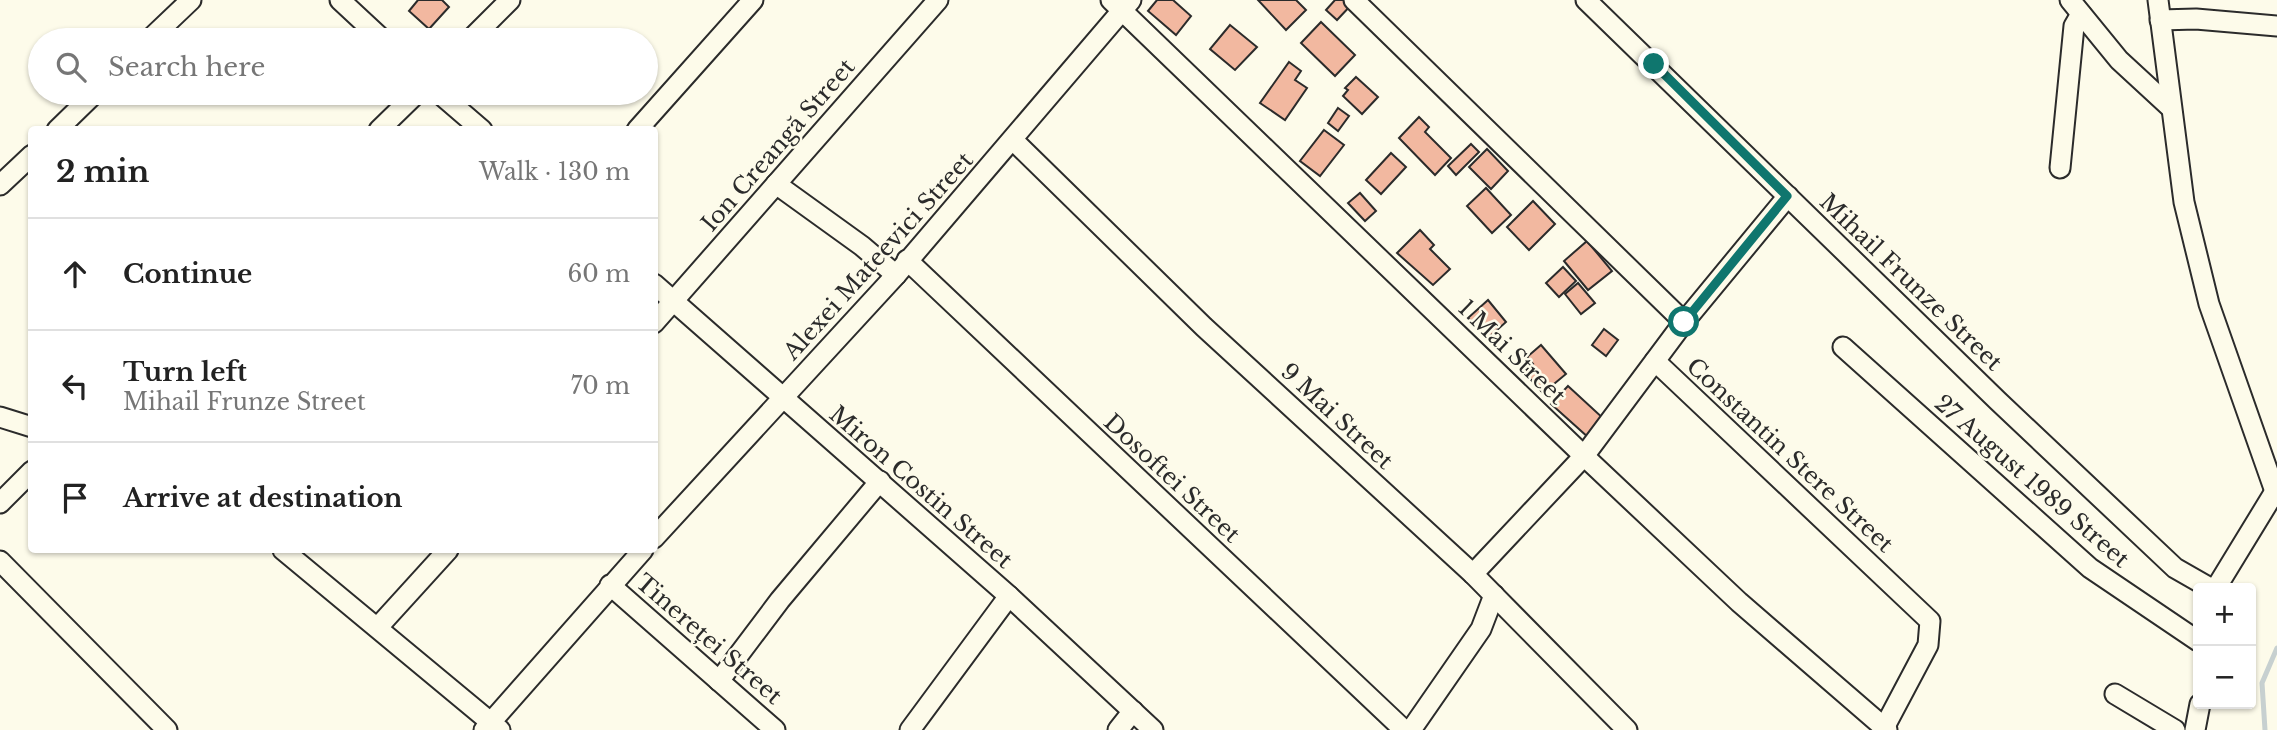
<!DOCTYPE html>
<meta charset="utf-8">
<style>
:root{--surface:#fff;--page:#f6f6f6;--text:#222;--muted:#767676;--line:#e0e0e0}
body{margin:0;font-family:"Libre Baskerville",serif;background:var(--page);color:var(--text)}
.controls{position:absolute;right:21px;bottom:21px;display:grid;overflow:hidden;border-radius:7px;box-shadow:0 2px 5px #0004}
.controls button{width:63px;height:63px;display:grid;place-items:center;padding:0;border:0;border-bottom:2px solid var(--line);background:var(--surface);color:var(--text);font:35px sans-serif}
.stop{position:absolute;width:21px;height:21px;margin:-16px;border:5px solid #0f766e;border-radius:50%;background:#fff}
.stop.end{background:#0f766e;border-color:#fff;box-shadow:0 2px 7px #0008}
.list{margin:0;padding:0;list-style:none}
h2{display:flex;justify-content:space-between;align-items:center;height:91px;margin:0;padding:0 28px;font-size:30px}
h2 small{font-size:23px;font-weight:400;color:var(--muted)}
.list li{display:grid;grid-template-columns:46px 1fr auto;gap:21px;align-items:center;box-sizing:border-box;height:112px;padding:0 28px;border-top:2px solid var(--line)}
.list b{display:block;font-size:26px;white-space:nowrap}
.list p{margin:0;font-size:23px;white-space:nowrap;color:var(--muted)}
.list em{font-size:23px;font-style:normal;color:var(--muted)}
.icon{flex:none;width:38px;height:38px;fill:none;stroke:currentColor;stroke-width:2;stroke-linecap:round;stroke-linejoin:round}
.map{position:relative;flex:none;width:2277px;height:730px;overflow:hidden}
.search{position:absolute;background:var(--surface);box-shadow:0 2px 5px #0004;left:28px;top:28px;width:630px;height:77px;display:flex;align-items:center;gap:18px;box-sizing:border-box;padding:0 24px;border-radius:38px;color:var(--muted);font-size:26px}
.panel{position:absolute;background:var(--surface);box-shadow:0 2px 5px #0004;left:28px;top:126px;width:630px;height:427px;border-radius:7px}
.map>svg:first-child{display:block}
.lines{fill:none;stroke-linecap:round;stroke-linejoin:round}
.stream{stroke:#c7d0d0;stroke-width:5}
.building{fill:#f2b8a0;stroke:#2b2b2b;stroke-width:2}
.minor-casing{stroke:#2b2b2b;stroke-width:23}
.minor{stroke:#fdfbea;stroke-width:19}
.route{stroke:#0f766e;stroke-width:9}
.labels{text-anchor:middle;dominant-baseline:central;stroke-width:5;stroke-linejoin:round;paint-order:stroke}
.street-label{font-size:23px;fill:#2b2b2b;stroke:#fdfbea}
</style>
<div class="map">
<svg width="2277" height="730" viewBox="0 0 2277 730">
<rect width="100%" height="100%" fill="#fdfbea"/>
<g class="lines">
<!-- stream -->
<path class="stream" d="M2265,730l-3,-47 15,-35"/>
</g>
<!-- building -->
<g class="building">
<path d="M418,0h24l7,7 -20,22 -20,-18z"/>
<path d="M1157,0h16l18,16 -15,19 -28,-24z"/>
<path d="M1258,0h38l10,10 -20,20z"/>
<path d="M1335,0h15l3,3 -16,17 -11,-10z"/>
<path d="M1321,22l34,33 -20,21 -34,-33z"/>
<path d="M1230,25l27,22 -22,23 -25,-21z"/>
<path d="M1289,62l12,9 -6,9 12,8 -22,32 -25,-17z"/>
<path d="M1356,77l22,20 -16,17 -19,-18 5,-6 -3,-2z"/>
<path d="M1338,108l11,8 -11,15 -10,-8z"/>
<path d="M1419,117l10,10 -4,5 26,26 -16,17 -36,-37z"/>
<path d="M1324,130l20,15 -24,31 -20,-15z"/>
<path d="M1471,144l8,8 -23,23 -8,-9z"/>
<path d="M1487,149l21,22 -17,18 -22,-22z"/>
<path d="M1391,153l15,14 -25,27 -15,-14z"/>
<path d="M1486,188l25,27 -19,18 -25,-27z"/>
<path d="M1360,193l16,18 -11,10 -17,-18z"/>
<path d="M1533,201l22,23 -26,26 -22,-23z"/>
<path d="M1420,230l14,15 -4,4 20,20 -17,16 -36,-32z"/>
<path d="M1587,241l25,30 -24,19 -24,-29z"/>
<path d="M1563,267l13,14 -17,16 -13,-14z"/>
<path d="M1578,283l17,20 -14,11 -16,-20z"/>
<path d="M1488,300l18,22 -19,17 -19,-21z"/>
<path d="M1604,329l14,11 -12,16 -14,-11z"/>
<path d="M1541,345l25,29 -23,19 -19,-21 9,-8 -6,-7z"/>
<path d="M1568,386l37,34 -16,18 -38,-34z"/>
</g>
<g class="lines">
<!-- minor casing -->
<g class="minor-casing">
<g id="minor">
<path d="M340,0l43,40"/>
<path d="M1111,0l473,456 155,146 148,128"/>
<path d="M1354,0l330,322"/>
<path d="M1586,0l412,401 177,167 35,20"/>
<path d="M2070,0l49,60 51,47"/>
<path d="M2158,0l26,202 25,102 68,193"/>
<path d="M2160,20l36,-1 81,7"/>
<path d="M149,40l42,-40"/>
<path d="M470,40l40,-40"/>
<path d="M439,93l43,37"/>
<path d="M57,130l38,-37"/>
<path d="M379,130l38,-37"/>
<path d="M637,130l116,-130"/>
<path d="M1013,140l191,187 269,247 154,156"/>
<path d="M2060,168l14,-142 7,-12"/>
<path d="M776,184l86,62 34,29"/>
<path d="M0,185l32,-30"/>
<path d="M907,260l497,470"/>
<path d="M654,284l355,312 144,134"/>
<path d="M654,323l284,-323"/>
<path d="M1843,347l247,221 108,73"/>
<path d="M1655,361l275,260 -2,24 -45,85"/>
<path d="M0,417l32,10"/>
<path d="M0,503l32,-32"/>
<path d="M654,538l242,-263 235,-275"/>
<path d="M283,550l217,180"/>
<path d="M0,561l167,169"/>
<path d="M1473,574l111,-118 100,-134 104,-126"/>
<path d="M610,585l165,145"/>
<path d="M2216,588l58,-95"/>
<path d="M378,627l70,-77"/>
<path d="M719,681l61,-81 100,-119"/>
<path d="M2115,694l60,36"/>
<path d="M484,730l159,-180"/>
<path d="M910,730l99,-134"/>
<path d="M1118,730l15,-19"/>
<path d="M1411,730l70,-101 13,-34"/>
<path d="M2195,730l5,-26"/>
</g>
</g>
<!-- minor -->
<use href="#minor" class="minor"/>
</g>
<g class="lines">
<!-- route -->
<path class="route" d="M1654,64l133,132 -103,126"/>
</g>
<g class="labels">
<!-- street labels -->
<g class="street-label">
<text transform="translate(778 145) rotate(-49)">Ion Creangă Street</text>
<text transform="translate(878 256) rotate(-48)">Alexei Mateevici Street</text>
<text transform="translate(1911 282) rotate(44)">Mihail Frunze Street</text>
<text transform="translate(1512 352) rotate(44)">1 Mai Street</text>
<text transform="translate(1337 416) rotate(43)">9 Mai Street</text>
<text transform="translate(1790 455) rotate(43)">Constantin Stere Street</text>
<text transform="translate(1172 478) rotate(43)">Dosoftei Street</text>
<text transform="translate(2032 481) rotate(41)">27 August 1989 Street</text>
<text transform="translate(921 487) rotate(41)">Miron Costin Street</text>
<text transform="translate(709 639) rotate(41)">Tinereței Street</text>
</g>
</g>
</svg>
<div class="controls">
<button>+</button>
<button>−</button>
</div>
<div class="stop" style="left:1684px;top:322px"></div>
<div class="stop end" style="left:1654px;top:64px"></div>
<div class="search"><svg class="icon" aria-label="search" viewBox="0 0 24 24"><circle cx="10" cy="10" r="6"/><path d="M15 15l6 6"/></svg>Search here</div>
<section class="panel">
<h2>2 min<small>Walk · 130 m</small></h2>
<ul class="list">
<li><svg class="icon" aria-label="ahead" viewBox="0 0 24 24"><path d="M12 20V5M6 11l6-6 6 6"/></svg><div><b>Continue</b></div><em>60 m</em></li>
<li><svg class="icon" aria-label="left" viewBox="0 0 24 24"><path d="M17 20v-9H6M10 6l-5 5 5 5"/></svg><div><b>Turn left</b><p>Mihail Frunze Street</p></div><em>70 m</em></li>
<li><svg class="icon" aria-label="arrive" viewBox="0 0 24 24"><path d="M6 21V4h12l-3 4 3 4H6"/></svg><div><b>Arrive at destination</b></div></li>
</ul>
</section>
</div>
